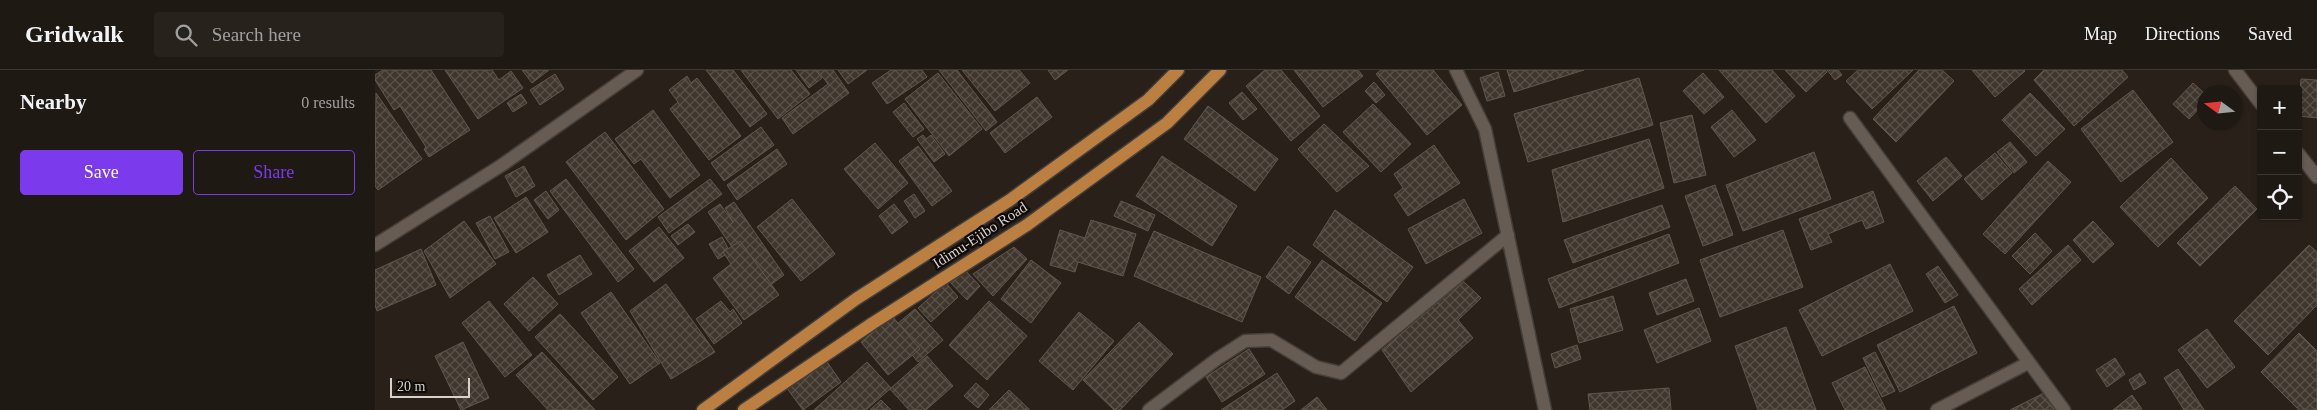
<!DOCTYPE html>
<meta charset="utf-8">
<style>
:root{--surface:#1f1913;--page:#27221c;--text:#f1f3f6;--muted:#a1a0a0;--line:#3c3833;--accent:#7c3aed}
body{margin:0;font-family:Georgia,serif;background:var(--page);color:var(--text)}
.controls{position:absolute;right:15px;top:15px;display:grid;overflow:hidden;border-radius:5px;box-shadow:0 1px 4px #0004}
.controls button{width:45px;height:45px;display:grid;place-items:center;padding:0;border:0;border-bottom:1px solid var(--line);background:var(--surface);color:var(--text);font:25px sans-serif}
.compass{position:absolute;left:1822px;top:15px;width:45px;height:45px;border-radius:50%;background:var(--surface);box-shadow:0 1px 4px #0004;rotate:285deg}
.scale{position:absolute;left:15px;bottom:12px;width:80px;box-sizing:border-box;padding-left:5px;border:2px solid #d8d2cd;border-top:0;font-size:14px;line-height:18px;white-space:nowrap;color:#d8d2cd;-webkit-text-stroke:4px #0f0b08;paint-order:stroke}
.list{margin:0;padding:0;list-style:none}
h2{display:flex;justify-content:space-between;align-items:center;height:65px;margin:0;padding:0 20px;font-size:21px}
h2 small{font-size:16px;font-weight:400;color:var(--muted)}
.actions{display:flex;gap:10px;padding:15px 20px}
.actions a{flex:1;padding:11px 0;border:1px solid var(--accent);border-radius:5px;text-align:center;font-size:18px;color:var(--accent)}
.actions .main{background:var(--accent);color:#fff}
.icon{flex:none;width:28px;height:28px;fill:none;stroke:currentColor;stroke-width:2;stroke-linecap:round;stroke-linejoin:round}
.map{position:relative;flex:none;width:1942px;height:340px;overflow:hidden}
header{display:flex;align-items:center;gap:30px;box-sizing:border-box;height:70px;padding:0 25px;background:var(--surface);border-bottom:1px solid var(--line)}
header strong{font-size:24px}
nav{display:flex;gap:28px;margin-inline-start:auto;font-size:18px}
.search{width:350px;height:45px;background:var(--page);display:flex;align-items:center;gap:12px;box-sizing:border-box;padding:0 18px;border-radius:5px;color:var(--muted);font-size:19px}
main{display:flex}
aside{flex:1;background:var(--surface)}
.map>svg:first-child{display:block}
.building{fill:url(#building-cross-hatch);stroke:#61574e}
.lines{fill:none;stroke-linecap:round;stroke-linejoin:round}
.minor-casing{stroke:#453e39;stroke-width:15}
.major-casing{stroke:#453e39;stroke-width:15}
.minor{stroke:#665c54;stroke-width:12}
.major{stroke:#bb8041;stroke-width:12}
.labels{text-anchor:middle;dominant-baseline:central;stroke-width:4.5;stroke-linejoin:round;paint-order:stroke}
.street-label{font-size:15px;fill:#d8d2cd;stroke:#0f0b08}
</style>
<header>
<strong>Gridwalk</strong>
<div class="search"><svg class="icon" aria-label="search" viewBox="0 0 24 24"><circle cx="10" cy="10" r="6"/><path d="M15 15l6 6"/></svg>Search here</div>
<nav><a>Map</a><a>Directions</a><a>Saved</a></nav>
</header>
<main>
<aside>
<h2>Nearby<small>0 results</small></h2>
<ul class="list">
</ul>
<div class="actions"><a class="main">Save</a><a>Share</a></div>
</aside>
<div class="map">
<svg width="1942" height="340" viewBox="0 0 1942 340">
<defs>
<pattern id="building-cross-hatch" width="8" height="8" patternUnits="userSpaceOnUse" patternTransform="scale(1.25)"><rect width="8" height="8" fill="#3f362e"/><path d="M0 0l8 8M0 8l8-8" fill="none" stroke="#5a524b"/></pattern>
</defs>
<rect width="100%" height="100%" fill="#292119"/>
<!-- building -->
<g class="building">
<path d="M8,0h48l39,60 -41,27 -5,-8 2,-2 -26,-41 -6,4 -19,-30v-5z"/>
<path d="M70,0h47l7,10 12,-9 12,17 -45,31z"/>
<path d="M147,0h27l-17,13z"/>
<path d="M331,0h27l34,44 -17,13z"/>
<path d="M366,0h50l19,24 -32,25z"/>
<path d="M421,0h20l6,8 -13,10z"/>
<path d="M442,0h16l16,23 -56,41 -11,-16 46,-34z"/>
<path d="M463,0h29l-19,14z"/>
<path d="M516,0h31l5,7 -40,27 -15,-21z"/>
<path d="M564,0h18l40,52 -11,9z"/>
<path d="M587,0h57l11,13 -35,28z"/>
<path d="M673,0h20l-13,10z"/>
<path d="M890,0h16l39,46 -29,25 -45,-55z"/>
<path d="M919,0h64l5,6 -40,31z"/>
<path d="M1006,0h52l29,35 -35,30 -51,-61z"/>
<path d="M1132,0h77l-70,22z"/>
<path d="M1344,0h53l23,26 -29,27z"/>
<path d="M1410,0h40l2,2 -21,20z"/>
<path d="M1452,0h11l4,5 -7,5z"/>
<path d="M1483,0h55l-41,39 -26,-28z"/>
<path d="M1544,0h23l12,11 -58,61 -23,-23z"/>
<path d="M1597,0h52l1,1 -30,26z"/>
<path d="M1669,0h78l6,7 -54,49 -40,-46z"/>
<path d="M1123,2l7,24 -18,5 -7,-23z"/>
<path d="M563,3l44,56 -33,27 -44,-57z"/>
<path d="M1328,3l21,24 -20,17 -21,-23z"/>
<path d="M180,4l9,15 -24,16 -10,-15z"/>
<path d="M312,6l4,7 6,-5 44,58 -32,24 -39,-51 8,-7 -9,-12z"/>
<path d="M1264,8l14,47 -125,37 -14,-48z"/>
<path d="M1926,9l16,1v38l-19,-2z"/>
<path d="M999,12l11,13 -9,8 -11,-12z"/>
<path d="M1818,13l12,11v8l-16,17 -16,-15z"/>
<path d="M1758,20l40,52 -52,40 -40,-53z"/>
<path d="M867,22l15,17 -14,11 -14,-17z"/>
<path d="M1,23l46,66 -44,31 -3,-4z"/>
<path d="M1655,23l35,36 -29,27 -34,-36z"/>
<path d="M146,24l6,9 -14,9 -6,-9z"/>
<path d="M662,27l15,20 -47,36 -15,-20z"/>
<path d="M529,33l20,26 -11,8 -20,-25z"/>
<path d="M998,34l38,40 -30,28 -38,-40z"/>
<path d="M833,36l70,53 -23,32 -71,-52z"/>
<path d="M278,40l47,65 -30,23 -29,-39 -7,5 -19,-25z"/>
<path d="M1357,40l24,30 -22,17 -23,-30z"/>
<path d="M1317,45l14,60 -32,8 -14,-60z"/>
<path d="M949,54l45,42 -32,26 -39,-43z"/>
<path d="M386,57l13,18 -50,36 -13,-18z"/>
<path d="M230,62l59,77 -38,31 -60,-78z"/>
<path d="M548,65l3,4 5,-4 14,19 -11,8 -17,-23z"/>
<path d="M1274,69l15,49 -101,34 -11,-52z"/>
<path d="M1635,72l17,20 -13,11 -17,-21z"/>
<path d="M500,73l33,40 -30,26 -34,-40z"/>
<path d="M1059,75l26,38 -52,33 -14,-21 9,-7 -9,-14z"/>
<path d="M543,76l34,45 -20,15 -33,-45z"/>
<path d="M402,79l10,15 -50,36 -10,-15z"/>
<path d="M1439,82l17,47 -88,32 -17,-46z"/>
<path d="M1620,83l17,20 -30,27 -18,-21z"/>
<path d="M787,86l75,50 -25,40 -76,-50z"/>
<path d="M1571,87l16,19 -29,25 -16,-20z"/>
<path d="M1796,88l37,40 -50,49 -38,-40z"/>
<path d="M1673,91l23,21 -66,72 -22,-20z"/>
<path d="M149,96l11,20 -19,11 -11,-21z"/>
<path d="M191,109l68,90 -16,13 -68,-91z"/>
<path d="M335,109l12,15 -53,39 -11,-16z"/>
<path d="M1340,115l18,50 -30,11 -18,-50z"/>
<path d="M1860,116l22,23 -57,57 -23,-23z"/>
<path d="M171,121l13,19 -11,9 -14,-19z"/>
<path d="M1498,121l11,31 -18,7 -4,-9 -34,14 4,8 -21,8 -12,-31z"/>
<path d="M539,124l11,17 -10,7 -11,-17z"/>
<path d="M151,127l22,35 -32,21 -22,-35z"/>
<path d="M417,129l43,55 -34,27 -44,-54z"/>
<path d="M1089,129l18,34 -56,31 -18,-35z"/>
<path d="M746,131l34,14 -7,16 -34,-15z"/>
<path d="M359,132l50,73 -22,16 -54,-79 12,-8 13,18 -8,-14z"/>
<path d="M519,134l14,18 -16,12 -13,-18z"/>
<path d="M1287,135l8,22 -97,36 -9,-23z"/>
<path d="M960,140l78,57 -26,35 -74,-57z"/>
<path d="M115,146l19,36 -14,7 -19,-36z"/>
<path d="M716,150l45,14 -13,42 -45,-14 -3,10 -25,-7 10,-35 25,8z"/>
<path d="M89,151l32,43 -46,34 -26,-47z"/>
<path d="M1718,151l21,23 -21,19 -20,-23z"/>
<path d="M313,154l7,8 -17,13 -7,-9z"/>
<path d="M284,157l25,31 -30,24 -25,-31z"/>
<path d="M1408,160l20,57 -83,30 -20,-57z"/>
<path d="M779,161l107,46 -19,45 -108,-46z"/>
<path d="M1660,163l17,18 -22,23 -18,-18z"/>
<path d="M1294,164l10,29 -120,45 -11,-29z"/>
<path d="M347,167l8,15 -12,7 -9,-15z"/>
<path d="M365,171l39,54 -35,25 -31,-42 18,-14 -8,-12z"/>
<path d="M1693,175l13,15 -49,45 -13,-16z"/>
<path d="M1934,175l8,7v53l-49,50 -34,-34z"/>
<path d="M913,176l23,16 -22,32 -23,-17z"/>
<path d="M639,177l13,12 -34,37 -20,-22z"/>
<path d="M46,179l15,36 -59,26 -2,-6v-35z"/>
<path d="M205,185l12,19 -33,21 -12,-20z"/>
<path d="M656,190l30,23 -30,40 -30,-24z"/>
<path d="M947,190l60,43 -27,38 -60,-44z"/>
<path d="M1515,194l23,47 -91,45 -23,-46z"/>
<path d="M1563,196l20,29 -13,8 -19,-29z"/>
<path d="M588,198l17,18 -13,14 -18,-19z"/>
<path d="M158,207l25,27 -29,27 -25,-27z"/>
<path d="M1311,209l8,22 -37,14 -8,-22z"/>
<path d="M1088,211l18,17 -23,22 15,18 -62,54 -29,-42z"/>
<path d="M571,213l12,14 -27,25 -13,-14z"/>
<path d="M291,214l49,68 -44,27 -41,-68z"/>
<path d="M236,222l49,71 -30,21 -49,-71z"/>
<path d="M1238,226l10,34 -44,13 -9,-34z"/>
<path d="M114,231l43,54 -27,22 -43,-54z"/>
<path d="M346,231l9,11 3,-3 9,14 -28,21 -18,-25z"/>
<path d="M614,231l38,35 -40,44 -38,-35z"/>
<path d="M1579,236l23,47 -77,39 -23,-47z"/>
<path d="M1324,238l12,33 -54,22 -13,-33z"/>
<path d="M540,239l28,31 -25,22 -27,-33z"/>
<path d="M704,242l35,29 -41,49 -34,-29z"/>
<path d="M185,244l58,63 -25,23 -58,-63z"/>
<path d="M517,246l28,33 -32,26 -27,-33z"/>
<path d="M764,252l34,32 -53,56h-6l-31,-30z"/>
<path d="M1411,257l30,83h-58l-23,-64z"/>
<path d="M1832,259l28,38 -28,21 -29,-38z"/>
<path d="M1924,263l18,18v59h-18l-38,-38z"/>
<path d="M88,272l26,56 -28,12 -26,-54z"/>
<path d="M1202,275l4,14 -26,9 -4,-14z"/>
<path d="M874,279l16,25 -43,28 -16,-25z"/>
<path d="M167,282l53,58h-47l-32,-35z"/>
<path d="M1500,282l20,39 -13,6 -19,-39z"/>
<path d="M552,286l26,30 -27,24h-17l-19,-21z"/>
<path d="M1740,288l10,16 -18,13 -11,-17z"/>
<path d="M450,289l16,23 -38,28 -17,-23z"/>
<path d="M492,292l24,26 -25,22h-52z"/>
<path d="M1490,297l21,43h-41l-13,-27z"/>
<path d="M1803,299l26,41h-20l-20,-32z"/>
<path d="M902,303l18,28 -13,9h-61z"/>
<path d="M1765,303l6,10 -12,7 -5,-10z"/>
<path d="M601,313l13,12 -11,13 -14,-12z"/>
<path d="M1294,318l2,22h-81l-2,-16z"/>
<path d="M634,320l21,20h-41z"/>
<path d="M1671,322l8,18h-44z"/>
<path d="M1757,325l10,14 -29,1z"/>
<path d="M942,327l10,13h-26z"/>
<path d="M506,330l10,10h-21z"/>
</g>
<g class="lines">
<!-- minor casing -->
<g class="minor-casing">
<g id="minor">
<path d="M1081,0l29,59 60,281"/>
<path d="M1860,0l26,34"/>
<path d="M1475,48l214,292"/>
<path d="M1923,83l19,24"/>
<path d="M0,175l127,-80 135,-95"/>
<path d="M774,340l68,-51 28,-18 26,-1 45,27 25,6 167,-138"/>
<path d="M1562,340l91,-47"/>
</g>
</g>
<!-- major casing -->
<g class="major-casing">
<g id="major">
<path d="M328,340l153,-111 154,-99 138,-100 30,-30"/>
<path d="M369,340l129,-87 154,-98 140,-102 53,-53"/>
</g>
</g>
<!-- minor -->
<use href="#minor" class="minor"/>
<!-- major -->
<use href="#major" class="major"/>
</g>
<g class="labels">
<!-- street labels -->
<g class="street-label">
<text transform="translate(605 165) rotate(-33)">Idimu-Ejibo Road</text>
</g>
</g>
</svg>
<div class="controls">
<button>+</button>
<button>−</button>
<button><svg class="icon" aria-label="locate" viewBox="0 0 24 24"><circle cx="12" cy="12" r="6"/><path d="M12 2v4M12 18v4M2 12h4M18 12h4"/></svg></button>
</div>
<svg class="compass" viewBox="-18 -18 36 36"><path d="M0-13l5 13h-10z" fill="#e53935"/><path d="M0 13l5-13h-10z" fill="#a1a0a0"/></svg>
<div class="scale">20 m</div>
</div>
</main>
